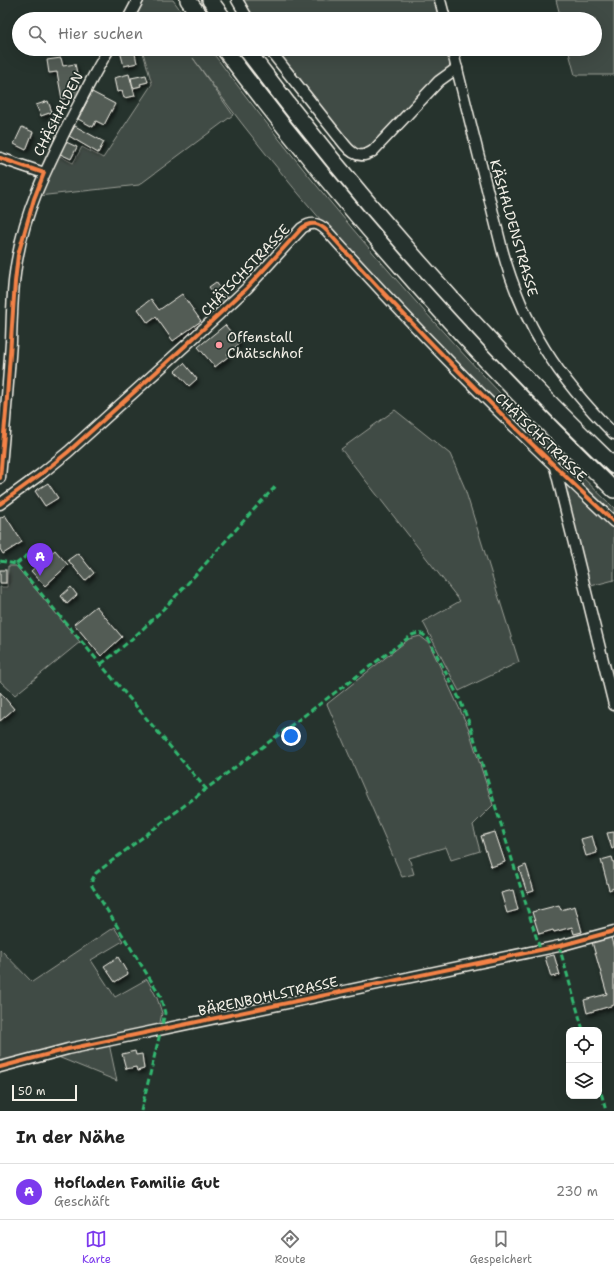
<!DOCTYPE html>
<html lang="de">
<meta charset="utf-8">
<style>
:root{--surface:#fff;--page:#f6f6f6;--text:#222;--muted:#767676;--line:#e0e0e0;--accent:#7c3aed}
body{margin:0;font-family:"Shantell Sans",sans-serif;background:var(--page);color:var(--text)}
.controls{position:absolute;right:12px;bottom:12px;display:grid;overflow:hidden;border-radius:8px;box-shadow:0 4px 16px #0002}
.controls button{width:36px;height:36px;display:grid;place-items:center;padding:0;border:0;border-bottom:1px solid var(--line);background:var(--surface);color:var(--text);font:20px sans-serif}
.scale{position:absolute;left:12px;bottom:10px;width:65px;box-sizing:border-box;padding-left:4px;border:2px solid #f4f1e8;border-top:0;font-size:11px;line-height:14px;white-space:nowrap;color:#f4f1e8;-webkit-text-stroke:3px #26332d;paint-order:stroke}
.you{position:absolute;left:291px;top:736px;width:14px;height:14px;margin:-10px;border:3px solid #fff;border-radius:50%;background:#1a73e8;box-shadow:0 0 0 6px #1a73e833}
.badge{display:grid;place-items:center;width:26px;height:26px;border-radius:50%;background:var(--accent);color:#fff;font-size:13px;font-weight:700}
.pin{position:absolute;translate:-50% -33px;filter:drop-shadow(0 1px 2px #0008)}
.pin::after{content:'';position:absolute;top:21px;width:14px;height:12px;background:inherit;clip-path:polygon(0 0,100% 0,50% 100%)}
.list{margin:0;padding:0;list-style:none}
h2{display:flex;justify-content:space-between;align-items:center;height:52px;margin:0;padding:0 16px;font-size:17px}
h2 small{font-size:13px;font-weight:400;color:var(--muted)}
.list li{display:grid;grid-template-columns:26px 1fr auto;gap:12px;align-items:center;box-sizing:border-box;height:56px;padding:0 16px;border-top:1px solid var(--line)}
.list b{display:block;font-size:15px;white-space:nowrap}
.list p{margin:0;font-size:13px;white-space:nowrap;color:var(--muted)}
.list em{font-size:13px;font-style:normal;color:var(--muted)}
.icon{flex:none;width:22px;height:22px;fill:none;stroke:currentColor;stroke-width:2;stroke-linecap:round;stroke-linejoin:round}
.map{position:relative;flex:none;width:614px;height:1111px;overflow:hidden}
.search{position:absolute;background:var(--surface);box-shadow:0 4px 16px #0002;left:12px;right:12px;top:12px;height:44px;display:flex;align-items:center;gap:10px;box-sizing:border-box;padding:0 14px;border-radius:22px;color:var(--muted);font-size:15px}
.sheet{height:108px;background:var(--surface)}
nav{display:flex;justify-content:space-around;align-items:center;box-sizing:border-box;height:56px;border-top:1px solid var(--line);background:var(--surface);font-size:11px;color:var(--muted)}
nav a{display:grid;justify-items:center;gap:2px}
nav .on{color:var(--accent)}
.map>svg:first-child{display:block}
.green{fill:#414b45;stroke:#9a9e96}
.building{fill:#525c55;stroke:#f4f1e8;filter:url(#shadow)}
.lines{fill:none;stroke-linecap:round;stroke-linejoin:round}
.minor-casing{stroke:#f4f1e8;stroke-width:13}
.highway-casing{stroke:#f4f1e8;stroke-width:18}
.minor{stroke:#26332d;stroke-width:10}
.highway{stroke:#26332d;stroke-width:15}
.quiet{stroke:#33b770;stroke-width:3;stroke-dasharray:6 3;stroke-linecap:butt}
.cycleway-casing{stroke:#26332d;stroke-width:6}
.cycleway{stroke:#f48246;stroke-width:4}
.poi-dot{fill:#ff9aa2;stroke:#26332d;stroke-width:1.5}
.labels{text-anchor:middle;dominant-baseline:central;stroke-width:3.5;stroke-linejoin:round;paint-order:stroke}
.street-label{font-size:14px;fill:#f4f1e8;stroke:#26332d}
.poi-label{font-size:14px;fill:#f4f1e8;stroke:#26332d;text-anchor:start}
</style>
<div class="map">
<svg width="614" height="1111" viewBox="0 0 614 1111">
<defs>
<filter id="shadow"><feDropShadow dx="2" dy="3" stdDeviation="2" flood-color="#0009"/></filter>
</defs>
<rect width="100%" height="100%" fill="#26332d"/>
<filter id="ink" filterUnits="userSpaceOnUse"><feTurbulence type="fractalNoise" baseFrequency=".025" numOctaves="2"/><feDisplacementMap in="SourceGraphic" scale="8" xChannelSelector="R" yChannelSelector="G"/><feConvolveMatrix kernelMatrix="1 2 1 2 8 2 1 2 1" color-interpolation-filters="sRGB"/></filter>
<g filter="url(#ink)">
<!-- green -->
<g class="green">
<path d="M143,0h30l14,19h-55z"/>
<path d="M242,0h194l5,19h-188z"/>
<path d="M556,0h58v75h-39l-7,-26h27v-30h-34z"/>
<path d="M142,49h68c122,164 257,317 404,459v11c-70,-70 -141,-138 -210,-208 -76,-79 -147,-164 -211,-253l40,57 -94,70 -101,11 20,-41 15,8 9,-16 21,11 49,-74z"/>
<path d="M274,49h175l3,11 -5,11 -76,79 -9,3 -11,-3z"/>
<path d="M395,410l55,44 14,32 55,176 -60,29 -36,-69 37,-21 -119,-152z"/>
<path d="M562,477l52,48v55l-27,7z"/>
<path d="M8,566h8l64,76 -65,53 -15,-14v-94h7z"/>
<path d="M420,636l9,7 39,84 25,78 -20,20 7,26 -29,9 -5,-13 -37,11 5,16 -12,3 -75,-173 82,-65z"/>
<path d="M114,927l9,14 -32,19 24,37 32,-18 10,19 5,15 -3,14 -51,12 9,42 -59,-24 -51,13 -7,3v-124l32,33z"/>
</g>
<!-- building -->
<g class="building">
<path d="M127,49h7l3,14 -13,3 -4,-15z"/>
<path d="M61,58l2,8 12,-2 7,32 -20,3 -5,-27 -8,1 -2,-13z"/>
<path d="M129,74l6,22 -11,2 -2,-7 -5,1 -3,-14z"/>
<path d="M146,75l2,7 -8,2 1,2 -8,2 -2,-10z"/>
<path d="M92,92l23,12 -11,21 -8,-4 -3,6 -15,-8z"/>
<path d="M48,101l4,11 -11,4 -5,-11z"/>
<path d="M55,115l5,3 -3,7 -6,-3z"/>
<path d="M75,126l29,16 -6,11 -29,-17z"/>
<path d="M22,127l11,5 -7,18 -12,-6z"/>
<path d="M64,141l13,6 -6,12 -13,-6z"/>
<path d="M216,282l12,17 -6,5 -13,-17z"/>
<path d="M182,294l19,27 -28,20 -17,-24 -8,6 -10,-14 13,-10 8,11z"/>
<path d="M225,325l15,18 -13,11 2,2 -14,11 -17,-20z"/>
<path d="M184,363l13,16 -8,7 -14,-15z"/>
<path d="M48,483l10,15 -13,8 -10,-15z"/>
<path d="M5,515l17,27 -19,12 -3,-5v-31z"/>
<path d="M55,550l13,15 -23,21 -14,-15z"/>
<path d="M78,553l16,20 -9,8 -17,-21z"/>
<rect x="0" y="570" width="6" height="13"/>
<path d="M71,587l6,8 -10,9 -6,-8z"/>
<path d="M96,606l26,31 -21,19 -27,-32z"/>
<path d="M0,692l14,17 -14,12z"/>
<path d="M495,832l10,30 -14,5 -10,-31z"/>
<path d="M614,832v16l-2,1 -5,-16z"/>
<path d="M592,836l5,17 -11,3 -5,-17z"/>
<path d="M612,857l2,7v24l-5,2 -8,-30z"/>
<path d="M526,865l8,26 -7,2 -8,-25z"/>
<path d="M513,890l5,20 -11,3 -6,-20z"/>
<path d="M559,905l2,5 14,-4 7,26 -8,2 -2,-7 -18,5 -1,-2 -14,4 -7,-22z"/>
<path d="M611,937l3,12v56l-27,8 -3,-13 23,-6 -15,-52z"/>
<path d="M554,955l6,20 -9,2 -6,-20z"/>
<path d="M118,957l10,17 -13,8 -11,-16z"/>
<path d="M135,1051l1,4 6,-1 2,15 -7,2 -1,-4 -10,2 -4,-15z"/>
</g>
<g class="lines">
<!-- minor casing -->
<g class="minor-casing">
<g id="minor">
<path d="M237,0l11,19"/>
<path d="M440,0l5,19"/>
<path d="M128,19l10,-19"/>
<path d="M269,49l76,96c8,10 16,14 28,6l66,-70 18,-13"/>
<path d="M452,49l50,200c21,77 56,129 112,185"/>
<path d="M0,158l44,15"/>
<path d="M555,467l59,238"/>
<path d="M0,478c4,-45 8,-90 11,-136 1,-28 1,-58 7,-87 8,-47 30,-89 51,-132 13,-25 25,-50 40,-74"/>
<path d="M0,504l41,-30 27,-22 117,-106 62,-58 55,-60c10,-7 17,-5 25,3 91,102 187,198 287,291"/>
<path d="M0,1067l68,-18 491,-103 55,-15"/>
</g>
</g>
<!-- highway casing -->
<g class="highway-casing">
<g id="highway">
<path d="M188,0l14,19"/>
<path d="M210,0l14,19"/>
<path d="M224,49c118,157 248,304 390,441"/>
<path d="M246,49c111,148 234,288 368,417"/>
</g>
</g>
<!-- minor -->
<use href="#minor" class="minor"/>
<!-- highway -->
<use href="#highway" class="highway"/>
<!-- quiet -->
<g class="quiet">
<path d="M0,561l16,3 190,225"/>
<path d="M16,564l17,-13"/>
<path d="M101,664c67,-50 117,-118 175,-178"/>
<path d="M559,946l24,84"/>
<path d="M599,1085l7,26"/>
<path d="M141,1111l24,-98 -5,-18 -68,-109v-6l4,-7 110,-84 206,-154c8,-3 11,-2 17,5l31,60 10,25 70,224"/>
</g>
<!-- cycleway casing -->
<g class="cycleway-casing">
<g id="cycleway">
<path d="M0,158l44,15 -10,26 -16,56 -3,27 -9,130 -6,66"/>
<path d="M0,504l41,-30 27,-22 117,-106 62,-58 55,-60c10,-7 17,-5 25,3 91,102 187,198 287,291"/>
<path d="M0,1067l68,-18 491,-103 55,-15"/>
</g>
</g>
<!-- cycleway -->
<use href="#cycleway" class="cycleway"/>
</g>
</g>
<!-- markers -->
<circle class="poi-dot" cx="219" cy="345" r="4"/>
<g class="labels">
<!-- street labels -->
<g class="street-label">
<text transform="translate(58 114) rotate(-63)">CHÄSHALDEN</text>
<text transform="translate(514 228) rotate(74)">KÄSHALDENSTRASSE</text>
<text transform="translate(245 270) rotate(-46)">CHÄTSCHSTRASSE</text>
<text transform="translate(541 437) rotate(44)">CHÄTSCHSTRASSE</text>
<text transform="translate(268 996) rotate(-12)">BÄRENBOHLSTRASSE</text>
</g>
<!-- poi labels -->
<g class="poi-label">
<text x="227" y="337">Offenstall<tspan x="227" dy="16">Chätschhof</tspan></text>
</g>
</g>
</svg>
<div class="controls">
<button><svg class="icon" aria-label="locate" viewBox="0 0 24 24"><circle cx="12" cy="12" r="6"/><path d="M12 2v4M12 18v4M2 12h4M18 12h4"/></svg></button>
<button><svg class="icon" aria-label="layers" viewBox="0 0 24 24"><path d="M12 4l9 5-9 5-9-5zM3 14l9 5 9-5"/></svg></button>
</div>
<div class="scale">50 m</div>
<div class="you"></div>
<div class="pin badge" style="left:40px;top:576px">A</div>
<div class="search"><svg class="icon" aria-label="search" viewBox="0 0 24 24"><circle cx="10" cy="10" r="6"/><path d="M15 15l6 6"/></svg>Hier suchen</div>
</div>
<section class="sheet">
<h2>In der Nähe<small></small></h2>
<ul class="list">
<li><span class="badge">A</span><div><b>Hofladen Familie Gut</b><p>Geschäft</p></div><em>230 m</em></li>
</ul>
</section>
<nav>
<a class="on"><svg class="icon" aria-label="map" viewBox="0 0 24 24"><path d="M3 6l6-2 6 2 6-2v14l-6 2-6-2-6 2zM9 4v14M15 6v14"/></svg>Karte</a>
<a><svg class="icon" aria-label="directions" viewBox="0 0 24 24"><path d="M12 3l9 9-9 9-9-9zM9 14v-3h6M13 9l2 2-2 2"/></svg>Route</a>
<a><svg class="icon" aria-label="saved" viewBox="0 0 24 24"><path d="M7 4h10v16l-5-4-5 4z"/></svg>Gespeichert</a>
</nav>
